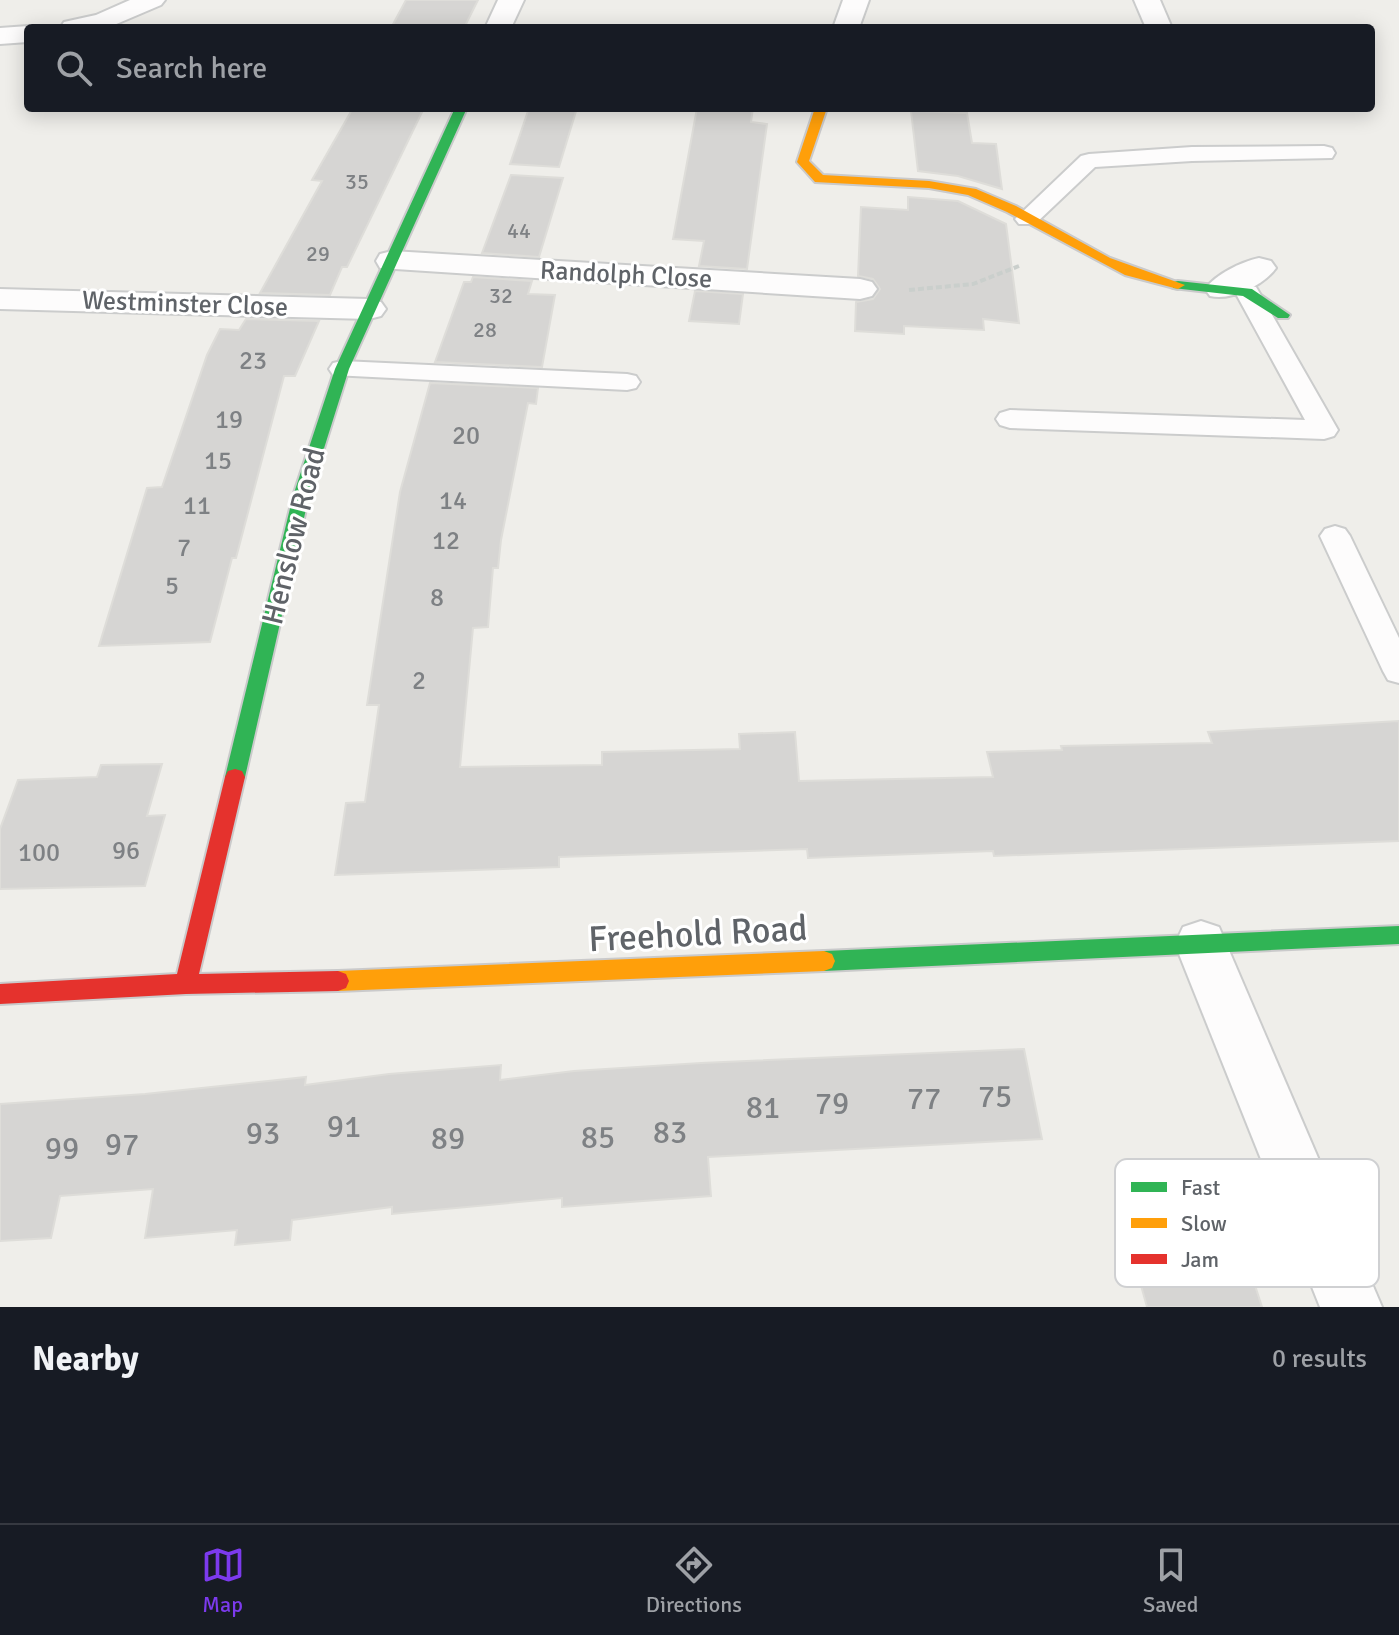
<!DOCTYPE html>
<style>
:root{--surface:#171b24;--page:#242831;--text:#f1f3f6;--muted:#9ea1a6;--line:#363941;--accent:#7c3aed}
body{margin:0;font-family:Signika,sans-serif;background:var(--page);color:var(--text)}
.list{margin:0;padding:0;list-style:none}
h2{display:flex;justify-content:space-between;align-items:center;height:104px;margin:0;padding:0 32px;font-size:34px}
h2 small{font-size:26px;font-weight:400;color:var(--muted)}
.icon{flex:none;width:44px;height:44px;fill:none;stroke:currentColor;stroke-width:2;stroke-linecap:round;stroke-linejoin:round}
.map{position:relative;flex:none;width:1399px;height:1307px;overflow:hidden}
.search{position:absolute;background:var(--surface);box-shadow:0 4px 20px #0003;left:24px;right:24px;top:24px;height:88px;display:flex;align-items:center;gap:20px;box-sizing:border-box;padding:0 28px;border-radius:8px;color:var(--muted);font-size:30px}
.sheet{height:216px;background:var(--surface)}
nav{display:flex;justify-content:space-around;align-items:center;box-sizing:border-box;height:112px;border-top:2px solid var(--line);background:var(--surface);font-size:22px;color:var(--muted)}
nav a{display:grid;justify-items:center;gap:4px}
nav .on{color:var(--accent)}
.map>svg:first-child{display:block}
.building{fill:#d6d5d3;stroke:#deddd9;stroke-width:2}
.lines{fill:none;stroke-linecap:round;stroke-linejoin:round}
.lane-casing{stroke:#cbcccc;stroke-width:4}
.street-casing{stroke:#cbcccc;stroke-width:4}
.fast-casing{stroke:#cacacb;stroke-width:4}
.slow-casing{stroke:#cacacb;stroke-width:4}
.jam-casing{stroke:#cacacb;stroke-width:4}
.path{stroke:#cacfcc;stroke-width:4;stroke-dasharray:6 3;stroke-linecap:butt}
.lane{fill:#fdfcfc;fill-rule:evenodd}
.street{fill:#fdfcfc;fill-rule:evenodd}
.fast{fill:#30b455;fill-rule:evenodd}
.slow{fill:#ff9f0a;fill-rule:evenodd}
.jam{fill:#e5322d;fill-rule:evenodd}
.labels{text-anchor:middle;dominant-baseline:central;stroke-width:6;stroke-linejoin:round;paint-order:stroke}
.far-number-label{font-size:22px;fill:#7e8184}
.far-street-label{font-size:26px;fill:#5f6368;stroke:#fff}
.number-label{font-size:26px;fill:#7e8184}
.street-label{font-size:30px;fill:#5f6368;stroke:#fff}
.near-number-label{font-size:32px;fill:#7e8184}
.near-street-label{font-size:36px;fill:#5f6368;stroke:#fff}
.key{fill:#fff;stroke:#cfd0d2;stroke-width:2}
.key-label{font-size:22px;fill:#5f6368}
</style>
<div class="map">
<svg width="1399" height="1307" viewBox="0 0 1399 1307">
<rect width="100%" height="100%" fill="#efeeea"/>
<!-- building -->
<g class="building">
<path d="M406,0h72l-14,28h-73z"/>
<path d="M353,108h71l-77,159h-5l-12,28 -70,-2 62,-112 -10,-1z"/>
<path d="M529,108h48l-18,59 -49,-3z"/>
<path d="M697,108h56l-2,14 16,2 -20,145 -48,-3 5,-25 -31,-2z"/>
<path d="M911,111l56,2 5,30 24,1 6,45 -44,-13 -40,-5z"/>
<path d="M511,175l52,3 -24,79 -57,-4z"/>
<path d="M908,197l50,4 48,23 13,99 -36,-4 1,11 -80,-4v8l-49,-3 1,-29 17,-3 7,-10 -7,-10 -15,-3 3,-69 47,3z"/>
<path d="M473,277l59,4 -4,13 27,1 -13,72 -107,-5 29,-80h7z"/>
<path d="M695,291l48,3 -4,30 -50,-3z"/>
<path d="M246,319l73,2 -24,55h-11l-48,182h-4l-22,84 -111,4 48,-158 15,-1 45,-132 13,-26 19,1z"/>
<path d="M430,383l108,5 -2,16 -8,-1 -27,137 -3,28h-5l-5,59 -15,1 -13,139 142,-2v-13l138,-3 -1,-15 56,-2 4,49 194,-4 -6,-25 75,-2 -1,-4 151,-3 -4,-11 191,-11v120l-405,15 -1,-5 -185,7 -1,-9 -248,8v10l-224,8 11,-72 19,-1 14,-97h-12l33,-213z"/>
<path d="M162,764l-15,52 18,-1 -20,71 -145,3v-60l18,-49 79,-3 4,-12z"/>
<path d="M1024,1049l18,90 -334,18 3,39 -149,11v-9l-170,16v-7l-100,13 -2,20 -55,5 2,-15 -92,8 8,-49 -93,7 -9,42 -51,3v-137l145,-10 161,-17 -1,8 84,-11 112,-9 -1,15 74,-9 127,-8z"/>
<path d="M1228,1202l34,105h-115l-27,-97z"/>
</g>
<g class="lines">
<!-- lane casing -->
<g class="lane-casing">
<g id="lane">
<path d="M1324,146l8,2 3,5 -3,5 -140,3 -97,6 -60,57h-16l-4,-5 66,-63 8,-2 103,-7z"/>
<path d="M1247,285l9,2 3,5 79,138 -4,6 -10,3 -314,-11 -10,-3 -4,-6 4,-6 10,-3 295,10 -70,-128 3,-5z"/>
<path d="M342,361l285,13 9,2 4,6 -4,6 -9,2 -294,-15 -4,-6 4,-6z"/>
<path d="M1335,526l10,3 5,7 49,102v45l-11,-3 -5,-9 -63,-135 5,-7z"/>
</g>
</g>
<!-- street casing -->
<g class="street-casing">
<g id="street">
<path d="M130,0h35l-4,5 -54,23h-47l4,-6 32,-7z"/>
<path d="M498,0h26l-13,28h-26z"/>
<path d="M843,0h26l-10,28h-26z"/>
<path d="M1134,0h26l12,28h-26z"/>
<path d="M28,26l8,2h-8v14l-28,2v-16z"/>
<path d="M392,251l468,28 12,3 5,7 -5,7 -12,3 -480,-31 -4,-7 4,-7z"/>
<path d="M1259,258l12,3 5,7c-13,18 -45,33 -66,28l-5,-7c11,-15 36,-27 54,-31z"/>
<path d="M0,289l369,10 12,3 5,7 -5,7 -12,3 -369,-10z"/>
<path d="M1201,921l18,6 163,380h-62l-145,-363 8,-17z"/>
</g>
</g>
<!-- fast casing -->
<g class="fast-casing">
<g id="fast">
<path d="M455,108h12l-118,261 -40,127 -64,281 -3,6 -7,2 -7,-2 -3,-6 68,-281 42,-127z"/>
<path d="M1178,281l74,8 38,26 -2,3h-10l-35,-22 -70,-8v-6z"/>
<path d="M1399,926v18l-575,27 -8,-3 -3,-7 3,-7 8,-3z"/>
</g>
</g>
<!-- slow casing -->
<g class="slow-casing">
<g id="slow">
<path d="M815,108h12l-18,53 14,14 106,6 47,8 40,17 94,52 75,27 -7,4 -53,-14 -118,-63 -39,-17 -39,-7 -114,-6 -18,-20z"/>
<path d="M824,951l8,3 3,7 -3,7 -8,3 -486,20 -8,-3 -3,-7 3,-7 8,-3z"/>
</g>
</g>
<!-- jam casing -->
<g class="jam-casing">
<path id="jam" d="M235,769l7,2 3,6 -46,197 139,-3 8,3 3,7 -3,7 -8,3 -152,3 -186,10v-20l177,-10 48,-197 3,-6z"/>
</g>
<!-- path -->
<path class="path" d="M909,290l64,-6 46,-18"/>
<!-- lane -->
<use href="#lane" class="lane"/>
<!-- street -->
<use href="#street" class="street"/>
<!-- fast -->
<use href="#fast" class="fast"/>
<!-- slow -->
<use href="#slow" class="slow"/>
<!-- jam -->
<use href="#jam" class="jam"/>
</g>
<g class="labels">
<!-- far-number labels -->
<g class="far-number-label">
<text x="357" y="181">35</text>
<text x="519" y="230">44</text>
<text x="318" y="253">29</text>
<text x="501" y="295">32</text>
<text x="485" y="329">28</text>
</g>
<!-- far-street labels -->
<g class="far-street-label">
<text transform="translate(626 275) rotate(3)">Randolph Close</text>
<text transform="translate(185 304) rotate(2)">Westminster Close</text>
</g>
<!-- number labels -->
<g class="number-label">
<text x="253" y="361">23</text>
<text x="229" y="420">19</text>
<text x="466" y="436">20</text>
<text x="218" y="461">15</text>
<text x="453" y="501">14</text>
<text x="197" y="506">11</text>
<text x="446" y="541">12</text>
<text x="184" y="548">7</text>
<text x="172" y="586">5</text>
<text x="437" y="598">8</text>
<text x="419" y="681">2</text>
<text x="126" y="851">96</text>
<text x="39" y="853">100</text>
</g>
<!-- street labels -->
<g class="street-label">
<text transform="translate(294 536) rotate(-76)">Henslow Road</text>
</g>
<!-- near-number labels -->
<g class="near-number-label">
<text x="995" y="1096">75</text>
<text x="924" y="1098">77</text>
<text x="832" y="1103">79</text>
<text x="763" y="1107">81</text>
<text x="344" y="1126">91</text>
<text x="670" y="1132">83</text>
<text x="263" y="1133">93</text>
<text x="598" y="1137">85</text>
<text x="448" y="1138">89</text>
<text x="122" y="1144">97</text>
<text x="62" y="1148">99</text>
</g>
<!-- near-street labels -->
<g class="near-street-label">
<text transform="translate(698 934) rotate(-3)">Freehold Road</text>
</g>
</g>
<!-- legend -->
<rect x="1115" y="1159" width="264" height="128" rx="12" class="key"/>
<rect x="1131" y="1182" width="36" height="10" fill="#30b455"/>
<rect x="1131" y="1218" width="36" height="10" fill="#ff9f0a"/>
<rect x="1131" y="1254" width="36" height="10" fill="#e5322d"/>
<g class="key-label">
<text x="1181" y="1195">Fast</text>
<text x="1181" y="1231">Slow</text>
<text x="1181" y="1267">Jam</text>
</g>
</svg>
<div class="search"><svg class="icon" aria-label="search" viewBox="0 0 24 24"><circle cx="10" cy="10" r="6"/><path d="M15 15l6 6"/></svg>Search here</div>
</div>
<section class="sheet">
<h2>Nearby<small>0 results</small></h2>
<ul class="list">
</ul>
</section>
<nav>
<a class="on"><svg class="icon" aria-label="map" viewBox="0 0 24 24"><path d="M3 6l6-2 6 2 6-2v14l-6 2-6-2-6 2zM9 4v14M15 6v14"/></svg>Map</a>
<a><svg class="icon" aria-label="directions" viewBox="0 0 24 24"><path d="M12 3l9 9-9 9-9-9zM9 14v-3h6M13 9l2 2-2 2"/></svg>Directions</a>
<a><svg class="icon" aria-label="saved" viewBox="0 0 24 24"><path d="M7 4h10v16l-5-4-5 4z"/></svg>Saved</a>
</nav>
